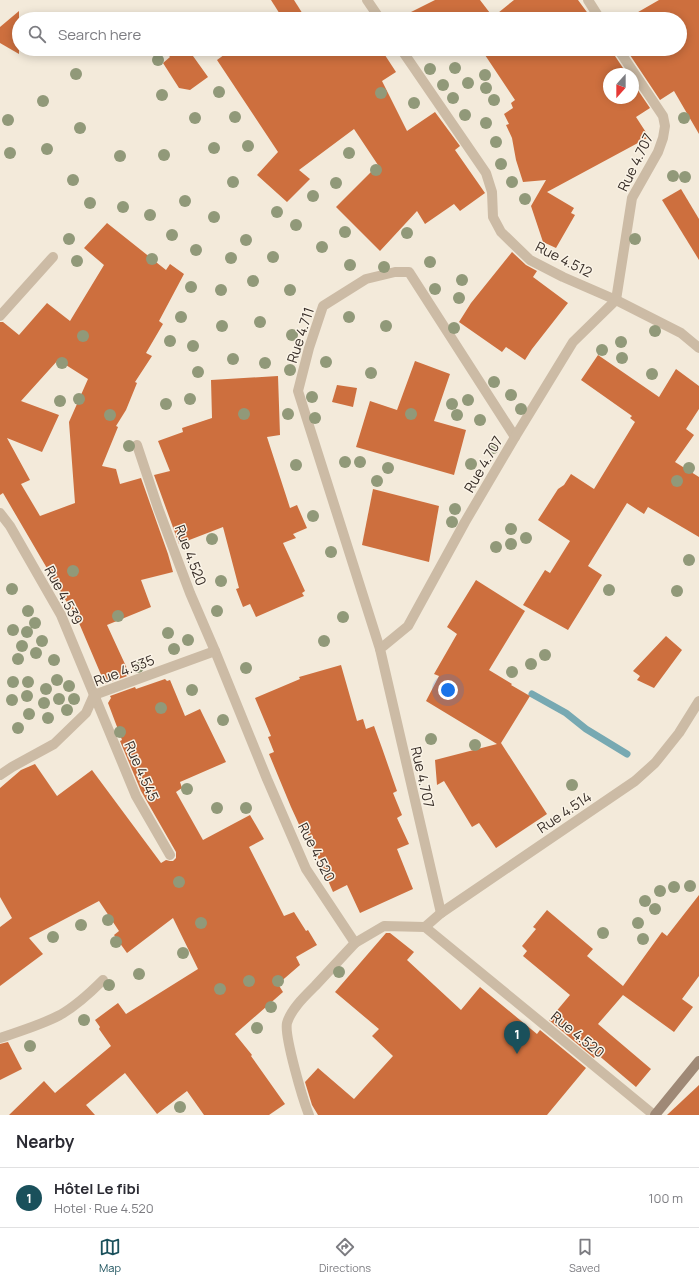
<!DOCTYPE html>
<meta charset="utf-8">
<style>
:root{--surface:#fff;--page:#f2f2f3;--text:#2b2b33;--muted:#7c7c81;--line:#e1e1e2;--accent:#1a505b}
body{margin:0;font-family:Manrope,sans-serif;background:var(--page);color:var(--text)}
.compass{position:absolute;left:603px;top:68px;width:36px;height:36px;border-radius:50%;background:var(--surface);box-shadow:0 2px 10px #0003;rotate:201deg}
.you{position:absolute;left:448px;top:690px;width:14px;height:14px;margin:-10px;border:3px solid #fff;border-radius:50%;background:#1a73e8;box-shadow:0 0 0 6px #1a73e833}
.badge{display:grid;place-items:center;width:26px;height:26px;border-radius:50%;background:var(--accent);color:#fff;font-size:13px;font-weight:700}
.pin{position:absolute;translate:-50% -33px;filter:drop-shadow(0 1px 2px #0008)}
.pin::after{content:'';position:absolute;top:21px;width:14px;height:12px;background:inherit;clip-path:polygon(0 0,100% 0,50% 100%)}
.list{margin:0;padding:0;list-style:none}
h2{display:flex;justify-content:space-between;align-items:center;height:52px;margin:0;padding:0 16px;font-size:17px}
h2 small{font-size:13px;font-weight:400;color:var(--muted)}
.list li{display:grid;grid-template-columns:26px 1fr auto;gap:12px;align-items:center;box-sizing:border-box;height:60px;padding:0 16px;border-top:1px solid var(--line)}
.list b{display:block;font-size:15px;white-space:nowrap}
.list p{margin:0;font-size:13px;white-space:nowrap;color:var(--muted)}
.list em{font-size:13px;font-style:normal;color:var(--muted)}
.icon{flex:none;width:22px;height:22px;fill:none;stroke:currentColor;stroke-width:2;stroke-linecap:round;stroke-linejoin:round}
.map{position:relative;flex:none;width:699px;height:1115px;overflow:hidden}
.search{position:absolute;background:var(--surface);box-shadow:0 2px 10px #0003;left:12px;right:12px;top:12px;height:44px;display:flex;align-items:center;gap:10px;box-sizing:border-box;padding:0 14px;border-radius:22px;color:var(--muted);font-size:15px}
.sheet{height:112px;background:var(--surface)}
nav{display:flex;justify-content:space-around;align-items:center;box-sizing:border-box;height:56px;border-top:1px solid var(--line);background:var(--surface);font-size:11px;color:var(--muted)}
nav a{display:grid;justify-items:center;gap:2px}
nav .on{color:var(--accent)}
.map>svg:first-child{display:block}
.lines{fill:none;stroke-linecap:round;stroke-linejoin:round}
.stream{stroke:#77a9b2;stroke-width:7}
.building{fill:#cd6f3e;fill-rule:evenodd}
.street{stroke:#ccbba5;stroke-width:10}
.secondary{stroke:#9f8976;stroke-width:10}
.tree{fill:#919979}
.labels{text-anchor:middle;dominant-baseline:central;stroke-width:3;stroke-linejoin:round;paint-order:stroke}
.street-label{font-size:14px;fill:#372d27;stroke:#faf3e6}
</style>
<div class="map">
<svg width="699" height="1115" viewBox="0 0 699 1115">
<rect width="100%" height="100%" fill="#f3eada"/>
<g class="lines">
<!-- stream -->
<path class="stream" d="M532,694l34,19 20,16 41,25"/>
</g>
<!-- building -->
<g class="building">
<path d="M271,0h23l12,19h-23z"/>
<path d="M435,0h45l13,17 21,-17h64l14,19h-195z"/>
<path d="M659,0h40v134l-25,-43 -14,9 -34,-51h54v-30h-54z"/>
<path d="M19,11v43l-19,-11v-16z"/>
<path d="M163,49h25l20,28 -18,13 -11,-2 -16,-25 7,-6z"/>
<path d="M232,49h149l15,23 -14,9 25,50 28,-19 25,34 -5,4 30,43 -25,18 -6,-7 -29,20 -8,-13 -37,40 -44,-44 42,-42 -24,-36 -55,41 11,9 -23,23 -30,-27 21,-23 -61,-92z"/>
<path d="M481,49h131l1,4 14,21h-18v24h24v-15l17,25 -14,9 13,20 -102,55 27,16 -3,5 4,2 -19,33 -13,-6 -12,-36 15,-26 -23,2 -7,-22 -4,-22 -6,-13 3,-1 -5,-10 9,-6 -2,-5 4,-3z"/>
<path d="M681,189l18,30v41l-37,-60z"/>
<path d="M107,223l59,47 4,-6 14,10 -25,47 4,3 -17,29 6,3 -17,26 2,1 -11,27 -10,16 2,1 -16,39 14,3 4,15 21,-6 27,76 5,18 -32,8 10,27 -44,18 23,50 -25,9 -26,-61 -76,-130 -3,2v-173h3l16,13 28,-32 23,18 34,-56 -20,-17zM58,360l30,19 -19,43 6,81 -35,13 -19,-32 9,-4 -23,-42 35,14 17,-37 -38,-14z"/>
<path d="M512,252l14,13 11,6 -4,6 35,26 -36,46 -7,11 -19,-13 -4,5 -43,-30 12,-19z"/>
<path d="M598,355l61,42 17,-28 23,17v23l-13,20 8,6 -19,27 24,15v60l-51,-30 -4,7 -17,-11 -39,63 14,9 -34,55 -45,-25 22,-35 5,3 20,-32 -32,-21 20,-31 6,-4 7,-11 23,15 41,-67 -5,-4 2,-2 -51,-36z"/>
<path d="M415,361l35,13 -16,47 32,9 -12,45 -98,-28 14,-46 27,9z"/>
<path d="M278,376l2,59 -13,2 23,71 7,-3 10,23 -14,6 3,4 -13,5 22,48 -3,2 2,3 -48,21 -6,-13 -7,3 -7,-18 3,-1 -16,-61 -44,17 -25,-69 16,-4 -12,-30 25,-9 -1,-4 30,-10 -1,-38z"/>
<path d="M337,385l20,3 -4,19 -21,-5z"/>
<path d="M373,489l66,17 -10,56 -67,-17z"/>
<path d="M476,580l49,31 -36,59 23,14 -1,1 19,11 -29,47 46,71 -51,34 -17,-25 -7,4 -28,-46 -7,4 -2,-25 62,-16 -71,-43 13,-25 -5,-2 23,-40 -10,-7z"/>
<path d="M666,636l16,14 -28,38 -17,-8 3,-4 -7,-5z"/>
<path d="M341,665l16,56 6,-2 3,10 8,-3 8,22 15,43 -4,2 9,22 -5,3 12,26 -12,5 16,40 -53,24 -13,-28 -14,7 -27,-62 -4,1 -11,-24 -22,-53 5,-2 -6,-15 3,-1 -16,-38 45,-19 -1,-2z"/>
<path d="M165,679l2,2 3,-1 15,36 15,-7 26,53 -46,20 2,6 -6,4 27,48 47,-25 14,24 -15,8 35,69 10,-4 12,19 2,-1 9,15 -21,12 4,8 -22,19 5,8 -48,42 17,21 -1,1 34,48 -16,11h-65l-17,-24 -30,23 -32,-41 -39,32 9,10h-86l35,-34 11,12 56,-47 -12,-17 1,-2 -5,-7 23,-17 8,11 72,-45 -25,-51 -46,35 -13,-18 5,-4 -20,-30 -70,37 14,16 -43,32v-59l12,-9 -12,-21v-109l21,-18 14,-6 22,32 35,-26 69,93 5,-3 4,1h3l3,-3v-6l-35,-61 -21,-50 2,-1 -14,-37 3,-5 -1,-2 25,-9 1,2z"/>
<path d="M699,895v81l-17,23 11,8 -19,25 -51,-37 -25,29 53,45 -15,18 -39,-33 -3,4 -45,-38 21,-25 -47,-39 4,-5 -5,-5 14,-17 -3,-2 14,-17 46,39 -6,7 36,30 39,-54 5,4z"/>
<path d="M386,933h4l24,19 -7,8 54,50 19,-23 57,47 3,-4 46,38 -39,47h-229l-6,-10 -7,-23 13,-14 36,31 39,-43 -21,-20 7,-7 -44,-37z"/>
<path d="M8,1042l14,27 -22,11v-36z"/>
<path d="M699,1085v30h-32z"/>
</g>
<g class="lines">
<!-- street -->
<g class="street">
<path d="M367,0l13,19"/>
<path d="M588,0l12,19"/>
<path d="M401,49l85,124 6,19 1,25 8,15 29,28 33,17 53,23 65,33 18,15"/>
<path d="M0,316l53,-59"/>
<path d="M137,445l21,63 32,85 25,58 52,128 39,90 49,74 29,-17 41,1 229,188"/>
<path d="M0,513l10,13 51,89 75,181 34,59"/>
<path d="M380,649l-82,-258 11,-43 14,-42 43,-27 29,-7h14l106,165"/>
<path d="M0,775l12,-8 42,-23 32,-31 8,-18 121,-44"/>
<path d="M441,913l-61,-264 28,-23 57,-104 50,-85 58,-95 43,-42 16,-102 26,-46 5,-14 2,-12 -2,-10 -45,-67"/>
<path d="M425,927l16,-14 194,-132 20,-18 24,-30 20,-32"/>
<path d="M0,1038c20,-7 41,-13 60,-23 16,-9 30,-22 43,-35"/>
<path d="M309,1115c-6,-15 -25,-79 -22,-92 4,-14 18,-27 28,-37 13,-14 26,-28 40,-43"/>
</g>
<!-- secondary -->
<path class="secondary" d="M655,1115l44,-54"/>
</g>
<!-- trees -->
<g class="tree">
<circle cx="158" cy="60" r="6"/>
<circle cx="455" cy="68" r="6"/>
<circle cx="430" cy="69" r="6"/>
<circle cx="76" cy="74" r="6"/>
<circle cx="485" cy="75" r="6"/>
<circle cx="468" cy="83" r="6"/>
<circle cx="443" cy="85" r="6"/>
<circle cx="486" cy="88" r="6"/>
<circle cx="219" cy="92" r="6"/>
<circle cx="381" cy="93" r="6"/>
<circle cx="162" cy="95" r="6"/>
<circle cx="453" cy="98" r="6"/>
<circle cx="494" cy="100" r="6"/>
<circle cx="43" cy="101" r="6"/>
<circle cx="414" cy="103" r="6"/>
<circle cx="465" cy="115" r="6"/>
<circle cx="235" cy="117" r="6"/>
<circle cx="195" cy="118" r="6"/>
<circle cx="684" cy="118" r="6"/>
<circle cx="8" cy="120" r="6"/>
<circle cx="486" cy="123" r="6"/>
<circle cx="80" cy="128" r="6"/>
<circle cx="496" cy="142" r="6"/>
<circle cx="248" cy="146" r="6"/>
<circle cx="214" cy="148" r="6"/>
<circle cx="47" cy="149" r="6"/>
<circle cx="10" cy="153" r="6"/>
<circle cx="349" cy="153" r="6"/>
<circle cx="164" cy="155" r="6"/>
<circle cx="120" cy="156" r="6"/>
<circle cx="501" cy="164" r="6"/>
<circle cx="376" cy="170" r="6"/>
<circle cx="673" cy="176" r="6"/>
<circle cx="685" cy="177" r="6"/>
<circle cx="73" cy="180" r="6"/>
<circle cx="233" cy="182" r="6"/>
<circle cx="512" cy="182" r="6"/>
<circle cx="336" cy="183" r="6"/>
<circle cx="313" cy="196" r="6"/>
<circle cx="525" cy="199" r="6"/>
<circle cx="185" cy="201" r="6"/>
<circle cx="90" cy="203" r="6"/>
<circle cx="123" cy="207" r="6"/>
<circle cx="277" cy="212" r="6"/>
<circle cx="150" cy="215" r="6"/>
<circle cx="214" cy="217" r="6"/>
<circle cx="296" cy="225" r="6"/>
<circle cx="345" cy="232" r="6"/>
<circle cx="407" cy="233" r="6"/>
<circle cx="172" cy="235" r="6"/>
<circle cx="69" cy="239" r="6"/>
<circle cx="635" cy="239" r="6"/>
<circle cx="246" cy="240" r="6"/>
<circle cx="322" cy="247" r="6"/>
<circle cx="196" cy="250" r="6"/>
<circle cx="273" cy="257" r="6"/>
<circle cx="231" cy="258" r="6"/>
<circle cx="152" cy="259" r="6"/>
<circle cx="77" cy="261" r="6"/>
<circle cx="430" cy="262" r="6"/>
<circle cx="350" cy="265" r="6"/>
<circle cx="384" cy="267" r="6"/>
<circle cx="462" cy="280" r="6"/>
<circle cx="253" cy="281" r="6"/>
<circle cx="191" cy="287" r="6"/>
<circle cx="435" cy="289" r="6"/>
<circle cx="221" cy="290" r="6"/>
<circle cx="290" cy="290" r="6"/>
<circle cx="459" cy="298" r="6"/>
<circle cx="181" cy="317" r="6"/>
<circle cx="349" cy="317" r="6"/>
<circle cx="260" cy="322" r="6"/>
<circle cx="222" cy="326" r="6"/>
<circle cx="386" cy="326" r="6"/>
<circle cx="454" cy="328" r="6"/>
<circle cx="655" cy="331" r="6"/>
<circle cx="292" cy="335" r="6"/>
<circle cx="83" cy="336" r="6"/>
<circle cx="170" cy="341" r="6"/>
<circle cx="621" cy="342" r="6"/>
<circle cx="193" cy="346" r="6"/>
<circle cx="602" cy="350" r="6"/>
<circle cx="622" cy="358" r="6"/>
<circle cx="233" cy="359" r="6"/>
<circle cx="326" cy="362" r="6"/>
<circle cx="62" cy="363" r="6"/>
<circle cx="265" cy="363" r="6"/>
<circle cx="290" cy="370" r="6"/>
<circle cx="198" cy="372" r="6"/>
<circle cx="371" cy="373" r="6"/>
<circle cx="652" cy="374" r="6"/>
<circle cx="494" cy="382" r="6"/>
<circle cx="511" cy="395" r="6"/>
<circle cx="312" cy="397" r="6"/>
<circle cx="79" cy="399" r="6"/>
<circle cx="190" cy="399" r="6"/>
<circle cx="468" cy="400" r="6"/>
<circle cx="60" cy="401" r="6"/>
<circle cx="166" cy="404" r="6"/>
<circle cx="452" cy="404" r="6"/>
<circle cx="521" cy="409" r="6"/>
<circle cx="244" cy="414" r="6"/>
<circle cx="288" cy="414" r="6"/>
<circle cx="411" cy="414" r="6"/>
<circle cx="110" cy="415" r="6"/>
<circle cx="457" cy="415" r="6"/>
<circle cx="315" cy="418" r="6"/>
<circle cx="480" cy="420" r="6"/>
<circle cx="129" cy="446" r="6"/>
<circle cx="493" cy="448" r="6"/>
<circle cx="345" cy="462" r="6"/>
<circle cx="360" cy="462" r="6"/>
<circle cx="471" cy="464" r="6"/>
<circle cx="296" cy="465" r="6"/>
<circle cx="388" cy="468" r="6"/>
<circle cx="689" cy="468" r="6"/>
<circle cx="377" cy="481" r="6"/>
<circle cx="677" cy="481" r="6"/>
<circle cx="455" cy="509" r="6"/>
<circle cx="313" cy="516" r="6"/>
<circle cx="452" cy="522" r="6"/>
<circle cx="511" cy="529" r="6"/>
<circle cx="526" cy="538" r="6"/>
<circle cx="212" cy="539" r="6"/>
<circle cx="511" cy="544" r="6"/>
<circle cx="496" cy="547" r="6"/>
<circle cx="331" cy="552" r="6"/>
<circle cx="689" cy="560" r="6"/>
<circle cx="73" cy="571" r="6"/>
<circle cx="221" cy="581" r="6"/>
<circle cx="12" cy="589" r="6"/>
<circle cx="609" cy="590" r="6"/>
<circle cx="677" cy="591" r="6"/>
<circle cx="28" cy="611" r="6"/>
<circle cx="217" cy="611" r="6"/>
<circle cx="118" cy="616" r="6"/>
<circle cx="343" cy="617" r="6"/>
<circle cx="35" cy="623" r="6"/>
<circle cx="13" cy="630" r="6"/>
<circle cx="27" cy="632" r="6"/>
<circle cx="168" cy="633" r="6"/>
<circle cx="188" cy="640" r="6"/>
<circle cx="42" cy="641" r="6"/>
<circle cx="324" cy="641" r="6"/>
<circle cx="22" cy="646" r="6"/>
<circle cx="174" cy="649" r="6"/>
<circle cx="36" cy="653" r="6"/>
<circle cx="545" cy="655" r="6"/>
<circle cx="18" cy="659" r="6"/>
<circle cx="54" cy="660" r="6"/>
<circle cx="531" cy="664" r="6"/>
<circle cx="138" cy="667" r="6"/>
<circle cx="246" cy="668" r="6"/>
<circle cx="512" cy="672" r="6"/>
<circle cx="57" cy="680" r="6"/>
<circle cx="13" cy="682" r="6"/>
<circle cx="28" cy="682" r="6"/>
<circle cx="69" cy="686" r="6"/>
<circle cx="46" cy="689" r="6"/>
<circle cx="192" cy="690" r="6"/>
<circle cx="27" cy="696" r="6"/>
<circle cx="59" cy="699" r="6"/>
<circle cx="74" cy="699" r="6"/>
<circle cx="12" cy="700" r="6"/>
<circle cx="44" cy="703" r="6"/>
<circle cx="161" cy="708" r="6"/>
<circle cx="67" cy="710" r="6"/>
<circle cx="29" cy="714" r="6"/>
<circle cx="48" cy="718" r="6"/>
<circle cx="223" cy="720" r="6"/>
<circle cx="18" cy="728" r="6"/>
<circle cx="120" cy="732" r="6"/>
<circle cx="431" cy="739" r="6"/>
<circle cx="475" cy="745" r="6"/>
<circle cx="572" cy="785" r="6"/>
<circle cx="187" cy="789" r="6"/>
<circle cx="217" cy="808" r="6"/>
<circle cx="246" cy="808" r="6"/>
<circle cx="179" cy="882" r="6"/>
<circle cx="690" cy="886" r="6"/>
<circle cx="674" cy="887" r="6"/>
<circle cx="660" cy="891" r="6"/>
<circle cx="645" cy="901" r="6"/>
<circle cx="655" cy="909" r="6"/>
<circle cx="108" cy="920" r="6"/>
<circle cx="201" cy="923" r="6"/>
<circle cx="638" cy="923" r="6"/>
<circle cx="81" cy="925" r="6"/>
<circle cx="603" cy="933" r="6"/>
<circle cx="53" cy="937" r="6"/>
<circle cx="643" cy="939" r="6"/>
<circle cx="116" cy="942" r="6"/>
<circle cx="183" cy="953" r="6"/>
<circle cx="339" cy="972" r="6"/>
<circle cx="139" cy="974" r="6"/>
<circle cx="249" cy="981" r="6"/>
<circle cx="278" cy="981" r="6"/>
<circle cx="109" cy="985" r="6"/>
<circle cx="220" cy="989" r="6"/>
<circle cx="271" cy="1007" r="6"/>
<circle cx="84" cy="1020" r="6"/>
<circle cx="257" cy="1028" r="6"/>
<circle cx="30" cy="1046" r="6"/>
<circle cx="180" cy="1107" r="6"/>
</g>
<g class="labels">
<!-- street labels -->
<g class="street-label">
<text transform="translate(635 162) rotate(-64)">Rue 4.707</text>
<text transform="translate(564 259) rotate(27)">Rue 4.512</text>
<text transform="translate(300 335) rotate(-72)">Rue 4.711</text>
<text transform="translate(483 464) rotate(-60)">Rue 4.707</text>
<text transform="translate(191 555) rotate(69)">Rue 4.520</text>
<text transform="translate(64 595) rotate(62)">Rue 4.539</text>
<text transform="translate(124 670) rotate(-21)">Rue 4.535</text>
<text transform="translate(142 771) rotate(66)">Rue 4.545</text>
<text transform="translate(423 777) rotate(77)">Rue 4.707</text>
<text transform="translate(564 812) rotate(-34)">Rue 4.514</text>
<text transform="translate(317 852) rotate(63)">Rue 4.520</text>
<text transform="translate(578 1034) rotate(39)">Rue 4.520</text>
</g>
</g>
</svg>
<svg class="compass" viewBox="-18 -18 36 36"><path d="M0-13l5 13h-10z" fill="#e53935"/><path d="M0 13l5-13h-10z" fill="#7c7c81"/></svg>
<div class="you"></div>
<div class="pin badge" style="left:517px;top:1054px">1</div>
<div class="search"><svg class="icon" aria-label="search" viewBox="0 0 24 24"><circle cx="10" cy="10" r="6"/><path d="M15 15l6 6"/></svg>Search here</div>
</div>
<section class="sheet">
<h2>Nearby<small></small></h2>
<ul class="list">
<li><span class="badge">1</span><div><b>Hôtel Le fibi</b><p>Hotel · Rue 4.520</p></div><em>100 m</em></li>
</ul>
</section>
<nav>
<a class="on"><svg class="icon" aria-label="map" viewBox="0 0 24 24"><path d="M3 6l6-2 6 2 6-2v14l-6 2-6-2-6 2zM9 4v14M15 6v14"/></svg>Map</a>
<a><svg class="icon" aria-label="directions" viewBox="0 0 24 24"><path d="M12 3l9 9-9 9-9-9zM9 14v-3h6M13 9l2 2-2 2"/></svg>Directions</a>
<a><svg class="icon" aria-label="saved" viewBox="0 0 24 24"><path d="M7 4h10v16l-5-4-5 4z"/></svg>Saved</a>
</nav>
